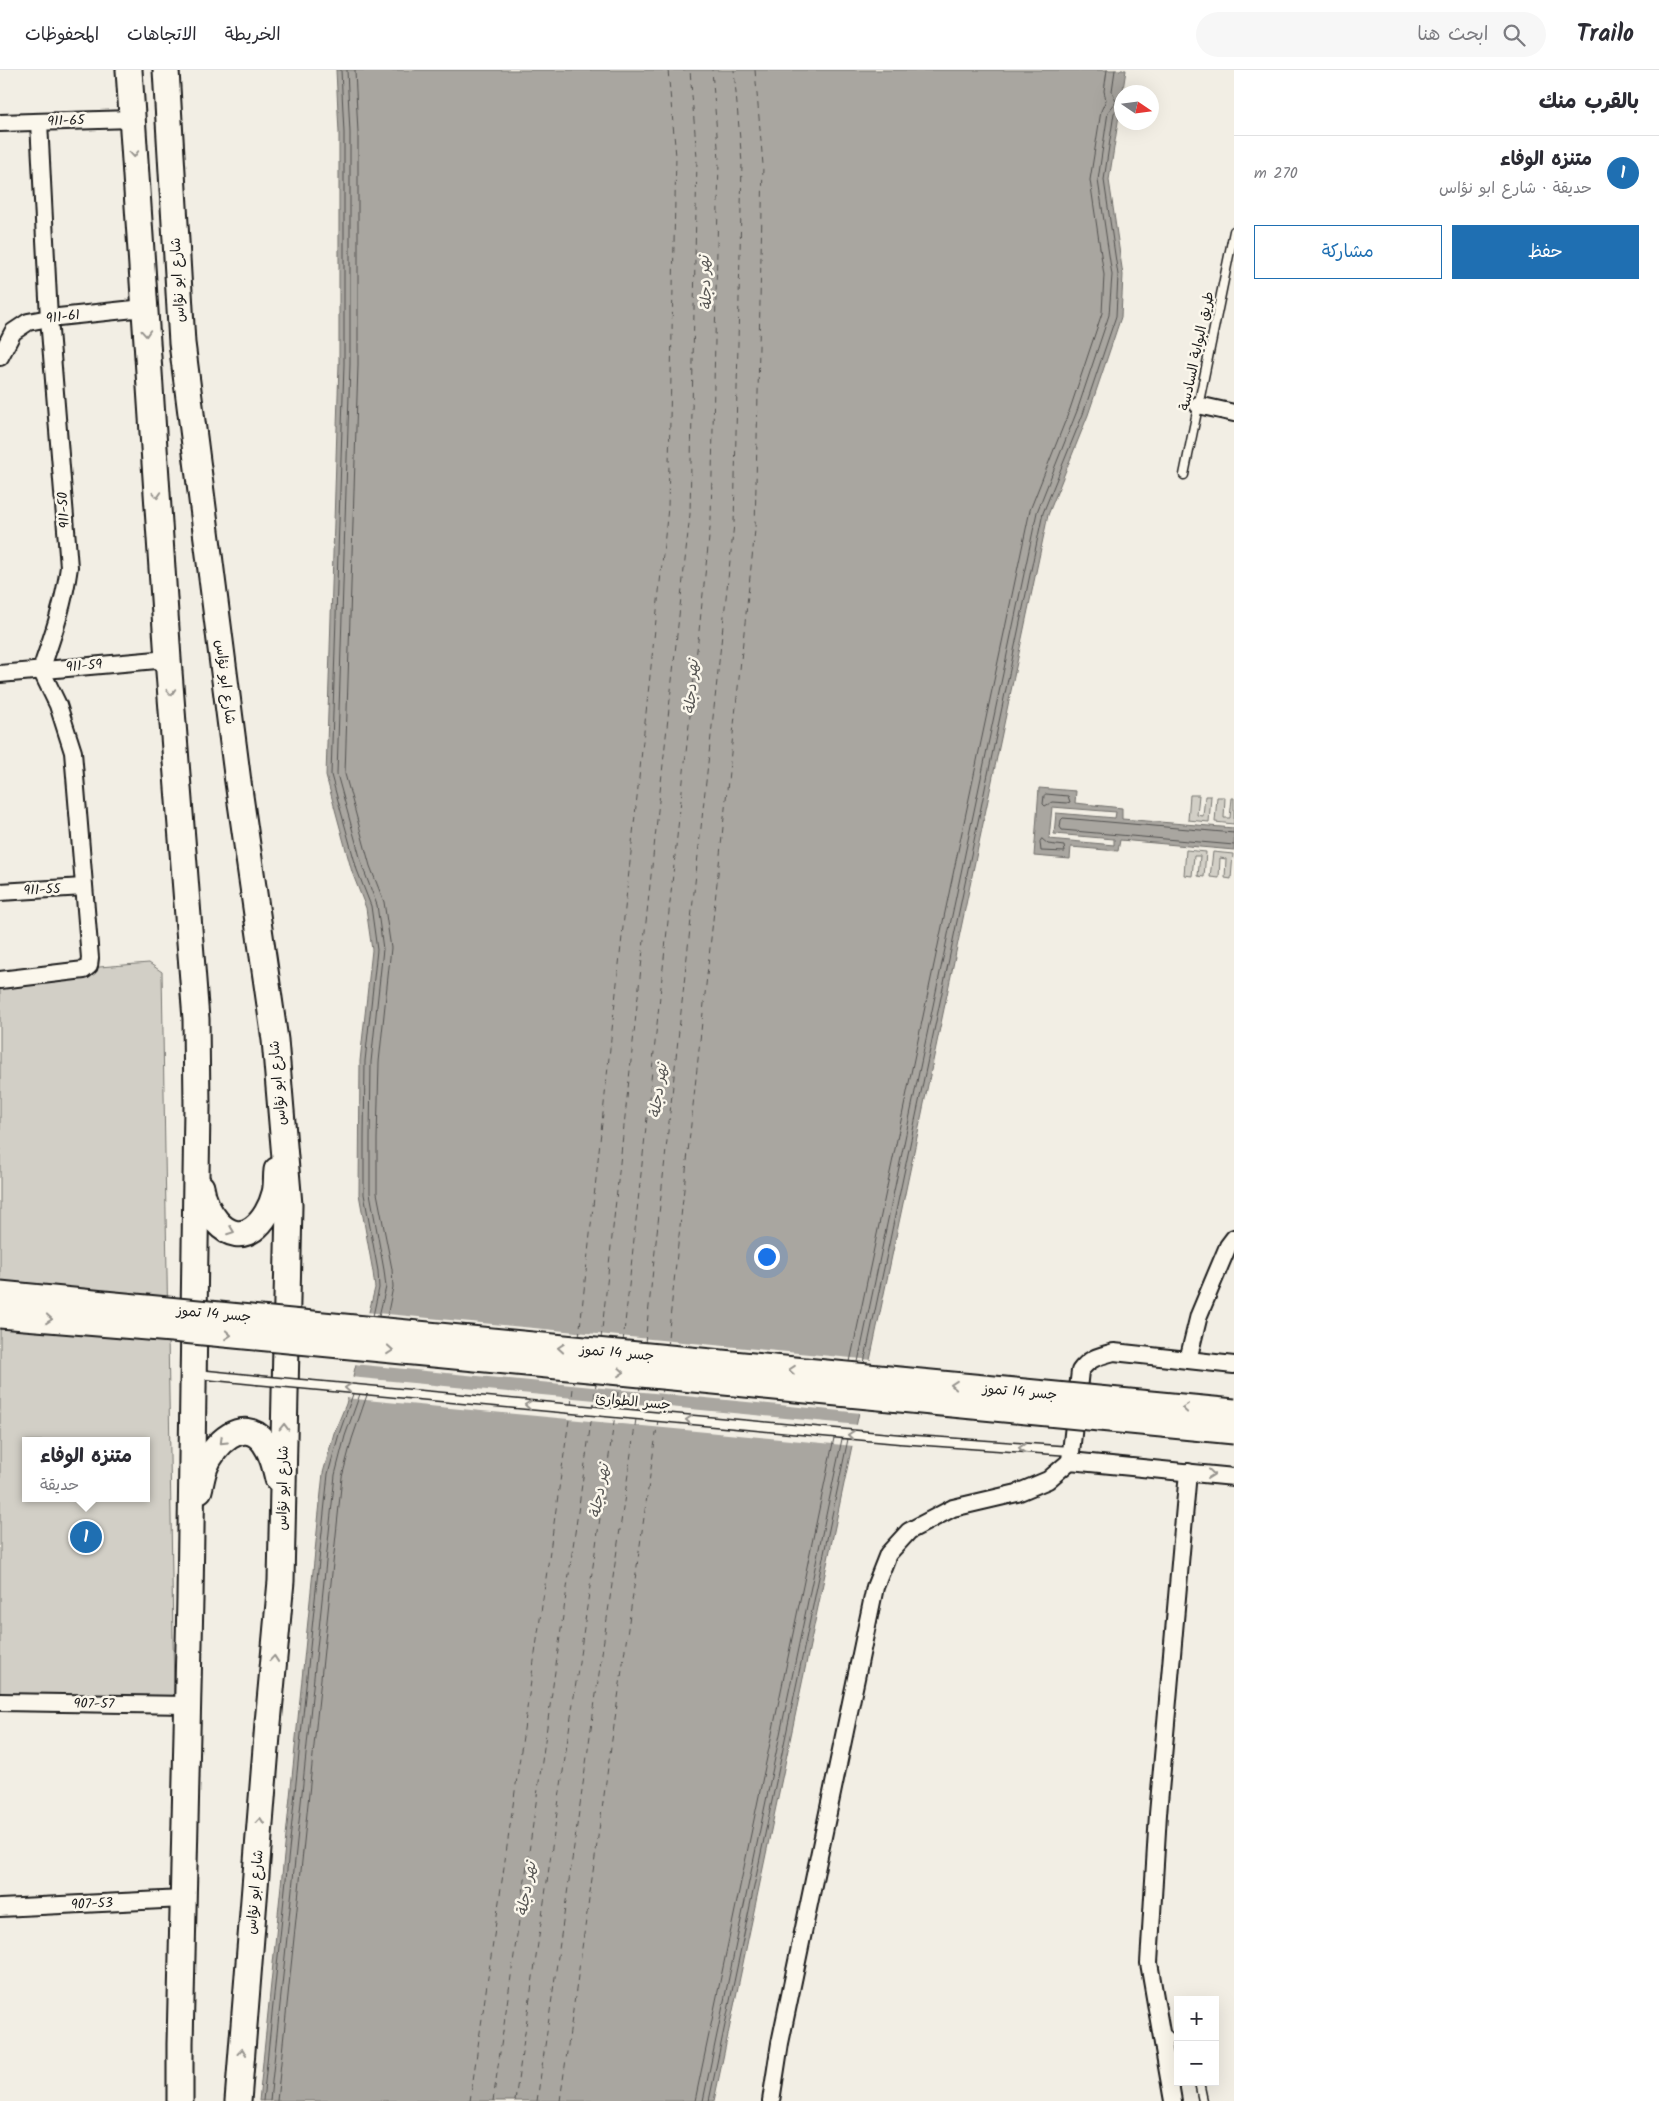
<!DOCTYPE html>
<html lang="ar">
<meta charset="utf-8">
<style>
:root{--surface:#fff;--page:#f7f7f7;--text:#2b2b33;--muted:#7c7c81;--line:#e1e1e2;--accent:#1f6fb2}
body{margin:0;font-family:Kalam,"Playpen Sans Arabic",sans-serif;background:var(--page);color:var(--text);direction:rtl}
.controls{position:absolute;right:15px;bottom:15px;display:grid;overflow:hidden;border-radius:0px;box-shadow:0 5px 20px #0002}
.controls button{width:45px;height:45px;display:grid;place-items:center;padding:0;border:0;border-bottom:1px solid var(--line);background:var(--surface);color:var(--text);font:25px sans-serif}
.compass{position:absolute;left:1114px;top:15px;width:45px;height:45px;border-radius:50%;background:var(--surface);box-shadow:0 5px 20px #0002;rotate:103deg}
.you{position:absolute;left:766px;top:1186px;width:18px;height:18px;margin:-12px;border:4px solid #fff;border-radius:50%;background:#1a73e8;box-shadow:0 0 0 8px #1a73e833}
.badge{display:grid;place-items:center;width:32px;height:32px;border-radius:50%;background:var(--accent);color:#fff;font-size:16px;font-weight:700}
.pin{position:absolute;translate:-50% -50%;border:2px solid #fff;box-shadow:0 1px 5px #0006}
.popup{position:absolute;left:22px;top:1367px;width:128px;height:65px;box-sizing:border-box;display:grid;place-content:center;border-radius:0px;background:var(--surface);filter:drop-shadow(0 1px 4px #0005);font-size:16px;white-space:nowrap;color:var(--muted)}
.popup b{font-size:19px;color:var(--text)}
.popup::after{content:'';position:absolute;left:50%;top:100%;margin-left:-10px;border:10px solid transparent;border-top-color:var(--surface)}
.list{margin:0;padding:0;list-style:none}
h2{display:flex;justify-content:space-between;align-items:center;height:65px;margin:0;padding:0 20px;font-size:21px}
h2 small{font-size:16px;font-weight:400;color:var(--muted)}
.list li{display:grid;grid-template-columns:32px 1fr auto;gap:15px;align-items:center;box-sizing:border-box;height:75px;padding:0 20px;border-top:1px solid var(--line)}
.list b{display:block;font-size:19px;white-space:nowrap}
.list p{margin:0;font-size:16px;white-space:nowrap;color:var(--muted)}
.list em{font-size:16px;font-style:normal;color:var(--muted)}
.actions{display:flex;gap:10px;padding:15px 20px}
.actions a{flex:1;padding:11px 0;border:1px solid var(--accent);border-radius:0px;text-align:center;font-size:18px;color:var(--accent)}
.actions .main{background:var(--accent);color:#fff}
.icon{flex:none;width:28px;height:28px;fill:none;stroke:currentColor;stroke-width:2;stroke-linecap:round;stroke-linejoin:round}
.map{position:relative;flex:none;width:1234px;height:2031px;overflow:hidden;direction:ltr}
header{display:flex;align-items:center;gap:30px;box-sizing:border-box;height:70px;padding:0 25px;background:var(--surface);border-bottom:1px solid var(--line)}
header strong{font-size:24px}
nav{display:flex;gap:28px;margin-inline-start:auto;font-size:18px}
.search{width:350px;height:45px;background:var(--page);display:flex;align-items:center;gap:12px;box-sizing:border-box;padding:0 18px;border-radius:28px;color:var(--muted);font-size:19px}
main{display:flex}
aside{flex:1;background:var(--surface)}
.map>svg:first-child{display:block}
.green{fill:#d2cfc6;stroke:#777671;fill-rule:evenodd}
.water{fill:#a9a6a0;stroke:#716f6b;fill-rule:evenodd}
.pier{fill:#f2eee4}
.lines{fill:none;stroke-linecap:round;stroke-linejoin:round}
.shore{stroke:#545351;stroke-width:1}
.ferry{stroke:#545351;stroke-width:1;stroke-dasharray:6 5;stroke-linecap:butt}
.lane-casing{stroke:#1c1c1c;stroke-width:11}
.street-casing{stroke:#1c1c1c;stroke-width:20}
.primary-casing{stroke:#1c1c1c;stroke-width:29}
.lane{stroke:#fbf7ec;stroke-width:8}
.street{stroke:#fbf7ec;stroke-width:16}
.primary{stroke:#fbf7ec;stroke-width:25}
.lane-bridge-casing{stroke:#1c1c1c;stroke-width:11;stroke-linecap:butt}
.primary-bridge-casing{stroke:#1c1c1c;stroke-width:29;stroke-linecap:butt}
.lane-bridge{stroke:#fbf7ec;stroke-width:8}
.primary-bridge{stroke:#fbf7ec;stroke-width:25}
.oneway{stroke:#97948e}
.labels{text-anchor:middle;dominant-baseline:central;stroke-width:5;stroke-linejoin:round;paint-order:stroke}
.street-label{font-size:14px;fill:#1c1c1c;stroke:#fbf7ec}
.water-label{font-size:15px;font-style:italic;fill:#545351;stroke:#fbf7ec}
</style>
<header>
<strong>Trailo</strong>
<div class="search"><svg class="icon" aria-label="search" viewBox="0 0 24 24"><circle cx="10" cy="10" r="6"/><path d="M15 15l6 6"/></svg>ابحث هنا</div>
<nav><a>الخريطة</a><a>الاتجاهات</a><a>المحفوظات</a></nav>
</header>
<main>
<aside>
<h2>بالقرب منك<small></small></h2>
<ul class="list">
<li><span class="badge">1</span><div><b>متنزه الوفاء</b><p>حديقة · شارع ابو نؤاس</p></div><em>270 m</em></li>
</ul>
<div class="actions"><a class="main">حفظ</a><a>مشاركة</a></div>
</aside>
<div class="map">
<svg width="1234" height="2031" viewBox="0 0 1234 2031">
<rect width="100%" height="100%" fill="#f2eee4"/>
<filter id="ink" filterUnits="userSpaceOnUse"><feTurbulence type="fractalNoise" baseFrequency=".02" numOctaves="2"/><feDisplacementMap in="SourceGraphic" scale="10" xChannelSelector="R" yChannelSelector="G"/><feConvolveMatrix kernelMatrix="1 2 1 2 8 2 1 2 1" color-interpolation-filters="sRGB"/></filter>
<g filter="url(#ink)">
<!-- green -->
<g class="green">
<path d="M1190,725h9l-2,20 6,1 2,-20h6l-2,26 -21,-2z"/>
<path d="M1217,727h8l-1,21h6l2,-20h2v26l-19,-2z"/>
<path d="M1186,780l20,2 -2,25 -6,-1 2,-20h-6l-2,20 -8,-1z"/>
<path d="M1213,782l20,2 -2,25 -6,-1 1,-19 -6,-1 -1,20 -9,-1z"/>
<path d="M149,893l13,9 12,725 -85,3 -89,-5v-720zM26,1371h120v57h-120z"/>
</g>
<!-- water -->
<g class="water">
<path d="M336,0h790l-17,110 14,95 -2,42 -33,98 -40,100 -334,1586h-455l64,-628 11,-40 12,-29 29,-116 -2,-16 -14,-78 1,-133 12,-111 -6,-42 -14,-36 -26,-96 13,-412v-231z"/>
<path d="M1039,718l37,3 -1,12 47,5v11l112,9v22l-114,-10 -2,11 -47,-4 -1,12 -36,-3zM1052,737l64,5 -1,6 -59,-5 -2,21 60,5v6l-65,-6z"/>
</g>
<!-- pier -->
<g class="pier">
<path d="M366,1242l507,48 -12,53 -508,-49z"/>
<path d="M350,1307l509,48 -5,21 -509,-48z"/>
</g>
<g class="lines">
<!-- shore -->
<g class="shore">
<path d="M341,0l3,63v231l-13,411 26,95 14,36 6,44 -12,111 -1,78v55l14,77 1,17 -6,28"/>
<path d="M347,0l3,63v231l-13,410 26,94 14,37 6,44 -12,113 -1,77v54l14,77 2,17 -7,29"/>
<path d="M355,0l3,63v232l-13,409 25,92 14,36 7,46 -12,114 -2,77v54l15,76 1,18 -6,30"/>
<path d="M1046,724l22,2 2,6 -3,1 -15,-1 -7,4 -2,-2 1,-8z"/>
<path d="M1234,763l-171,-15 -2,2 -1,7 2,3 172,15"/>
<path d="M1042,769l6,5 16,2 1,6 -24,-1 -1,-9z"/>
<path d="M850,1292l180,-852 40,-101 32,-96 2,-38 -14,-95 11,-69 5,-11 -2,-9 3,-21"/>
<path d="M858,1292l179,-850 40,-101 32,-96 3,-40 -14,-95 10,-68 8,-10 -4,-11 3,-21"/>
<path d="M864,1293l179,-850 40,-99 33,-98 2,-41 -14,-95 10,-67 3,-4h5"/>
<path d="M263,2031l65,-627 11,-40 14,-40"/>
<path d="M270,2031l65,-626 10,-39 15,-42"/>
<path d="M277,2031l65,-624 10,-38 15,-44"/>
<path d="M695,2031l139,-663"/>
<path d="M703,2031l139,-662"/>
<path d="M709,2031l139,-662"/>
</g>
<!-- ferry -->
<g class="ferry">
<path d="M579,1267l89,-829 8,-352 -8,-86"/>
<path d="M601,1269l89,-825 7,-356 -7,-88"/>
<path d="M623,1272l88,-823 8,-359 -7,-90"/>
<path d="M645,1273l89,-819 8,-361 -8,-93"/>
<path d="M667,1277l88,-817 8,-365 -8,-95"/>
<path d="M571,1336l3,-26"/>
<path d="M593,1339l3,-26"/>
<path d="M616,1339l3,-26"/>
<path d="M637,1342l3,-25"/>
<path d="M659,1344l3,-26"/>
<path d="M470,2031l100,-688"/>
<path d="M493,2031l99,-686"/>
<path d="M515,2031l100,-686"/>
<path d="M537,2031l99,-682"/>
<path d="M560,2031l98,-681"/>
</g>
<!-- lane casing -->
<g class="lane-casing">
<g id="lane">
<path d="M1184,405l50,-244"/>
<path d="M197,1304l60,6"/>
<path d="M900,1369l171,12"/>
<path d="M1163,1961l15,13"/>
<path d="M1199,2012l4,19"/>
</g>
</g>
<!-- street casing -->
<g class="street-casing">
<g id="street">
<path d="M0,53l132,-4"/>
<path d="M0,287l13,-25 15,-10 21,-4 95,-10"/>
<path d="M1198,335l36,8"/>
<path d="M0,604l168,-15"/>
<path d="M0,822l84,-5"/>
<path d="M0,910l84,-10 5,-4 1,-8 -17,-206 -15,-47 -17,-35c12,-35 23,-66 28,-103l-20,-249 -10,-196"/>
<path d="M1188,1290l11,-45 29,-69 6,-8"/>
<path d="M1070,1391l10,-90c9,-13 19,-15 34,-19l120,13"/>
<path d="M0,1632l188,3"/>
<path d="M0,1838l183,-9"/>
<path d="M771,2031l9,-58 95,-456 13,-33 21,-23 44,-23 64,-15 31,-13 22,-19 164,16"/>
<path d="M1173,2031l-24,-138 9,-149 30,-342"/>
</g>
</g>
<!-- primary casing -->
<g class="primary-casing">
<g id="primary">
<path d="M129,0l39,589 28,360 1,88 -7,492 -10,445v57"/>
<path d="M166,0l16,273 56,439 37,258 14,165 -8,376 -13,142 -30,378"/>
<path d="M201,1117c2,13 7,25 16,35 26,29 51,-1 58,-29 2,-7 1,-16 2,-23"/>
<path d="M199,1420c2,-7 3,-16 6,-23 8,-22 38,-52 59,-25 8,11 11,24 14,37"/>
</g>
</g>
<!-- lane -->
<use href="#lane" class="lane"/>
<!-- street -->
<use href="#street" class="street"/>
<!-- primary -->
<use href="#primary" class="primary"/>
<!-- lane-bridge casing -->
<g class="lane-bridge-casing">
<path id="lane-bridge" d="M257,1310l643,59"/>
</g>
<!-- primary-bridge casing -->
<g class="primary-bridge-casing">
<g id="primary-bridge">
<path d="M0,1224l1234,118"/>
<path d="M0,1245l172,14 1062,102"/>
</g>
</g>
<!-- lane-bridge -->
<use href="#lane-bridge" class="lane-bridge"/>
<!-- primary-bridge -->
<use href="#primary-bridge" class="primary-bridge"/>
</g>
<!-- one-way arrows -->
<defs><path id="oneway-chevron" d="M-2-3.5L2.5 0L-2 3.5" fill="none" stroke-width="1.6" stroke-linecap="round" stroke-linejoin="round" transform="scale(1.25)"/></defs>
<g class="oneway">
<use href="#oneway-chevron" transform="translate(134 84) rotate(86)"/>
<use href="#oneway-chevron" transform="translate(146 263) rotate(86)"/>
<use href="#oneway-chevron" transform="translate(157 425) rotate(86)"/>
<use href="#oneway-chevron" transform="translate(171 622) rotate(86)"/>
<use href="#oneway-chevron" transform="translate(231 1161) rotate(21)"/>
<use href="#oneway-chevron" transform="translate(49 1249) rotate(5)"/>
<use href="#oneway-chevron" transform="translate(228 1265) rotate(5)"/>
<use href="#oneway-chevron" transform="translate(561 1278) rotate(-175)"/>
<use href="#oneway-chevron" transform="translate(390 1280) rotate(5)"/>
<use href="#oneway-chevron" transform="translate(792 1300) rotate(-175)"/>
<use href="#oneway-chevron" transform="translate(621 1302) rotate(5)"/>
<use href="#oneway-chevron" transform="translate(954 1315) rotate(-175)"/>
<use href="#oneway-chevron" transform="translate(348 1318) rotate(-175)"/>
<use href="#oneway-chevron" transform="translate(528 1335) rotate(-175)"/>
<use href="#oneway-chevron" transform="translate(1185 1338) rotate(-175)"/>
<use href="#oneway-chevron" transform="translate(689 1350) rotate(-175)"/>
<use href="#oneway-chevron" transform="translate(284 1357) rotate(-89)"/>
<use href="#oneway-chevron" transform="translate(851 1365) rotate(-175)"/>
<use href="#oneway-chevron" transform="translate(223 1371) rotate(136)"/>
<use href="#oneway-chevron" transform="translate(1022 1378) rotate(-176)"/>
<use href="#oneway-chevron" transform="translate(1211 1404) rotate(6)"/>
<use href="#oneway-chevron" transform="translate(274 1589) rotate(-85)"/>
<use href="#oneway-chevron" transform="translate(260 1751) rotate(-85)"/>
<use href="#oneway-chevron" transform="translate(242 1982) rotate(-85)"/>
</g>
</g>
<g class="labels">
<!-- street labels -->
<g class="street-label">
<text transform="translate(66 51) rotate(-2)">911-65</text>
<text transform="translate(178 210) rotate(-93)">شارع ابو نؤاس</text>
<text transform="translate(63 247) rotate(-7)">911-61</text>
<text transform="translate(1197 281) rotate(-78)">طريق البوابة السادسة</text>
<text transform="translate(64 440) rotate(-94)">911-50</text>
<text transform="translate(84 596) rotate(-5)">911-59</text>
<text transform="translate(225 612) rotate(83)">شارع ابو نؤاس</text>
<text transform="translate(42 820) rotate(-3)">911-55</text>
<text transform="translate(278 1013) rotate(-95)">شارع ابو نؤاس</text>
<text transform="translate(214 1244) rotate(5)">جسر 14 تموز</text>
<text transform="translate(617 1283) rotate(5)">جسر 14 تموز</text>
<text transform="translate(1020 1322) rotate(5)">جسر 14 تموز</text>
<text transform="translate(633 1332) rotate(5)">جسر الطوارئ</text>
<text transform="translate(283 1418) rotate(-89)">شارع ابو نؤاس</text>
<text transform="translate(94 1634) rotate(1)">907-57</text>
<text transform="translate(255 1822) rotate(-85)">شارع ابو نؤاس</text>
<text transform="translate(92 1834) rotate(-3)">907-53</text>
</g>
<!-- water labels -->
<g class="water-label">
<text transform="translate(706 213) rotate(-93)">نهر دجلة</text>
<text transform="translate(692 617) rotate(-86)">نهر دجلة</text>
<text transform="translate(659 1021) rotate(-82)">نهر دجلة</text>
<text transform="translate(600 1421) rotate(-80)">نهر دجلة</text>
<text transform="translate(527 1819) rotate(-80)">نهر دجلة</text>
</g>
</g>
</svg>
<div class="controls">
<button>+</button>
<button>−</button>
</div>
<svg class="compass" viewBox="-18 -18 36 36"><path d="M0-13l5 13h-10z" fill="#e53935"/><path d="M0 13l5-13h-10z" fill="#7c7c81"/></svg>
<div class="you"></div>
<div class="pin badge" style="left:86px;top:1467px">1</div>
<div class="popup"><b>متنزه الوفاء</b>حديقة</div>
</div>
</main>
